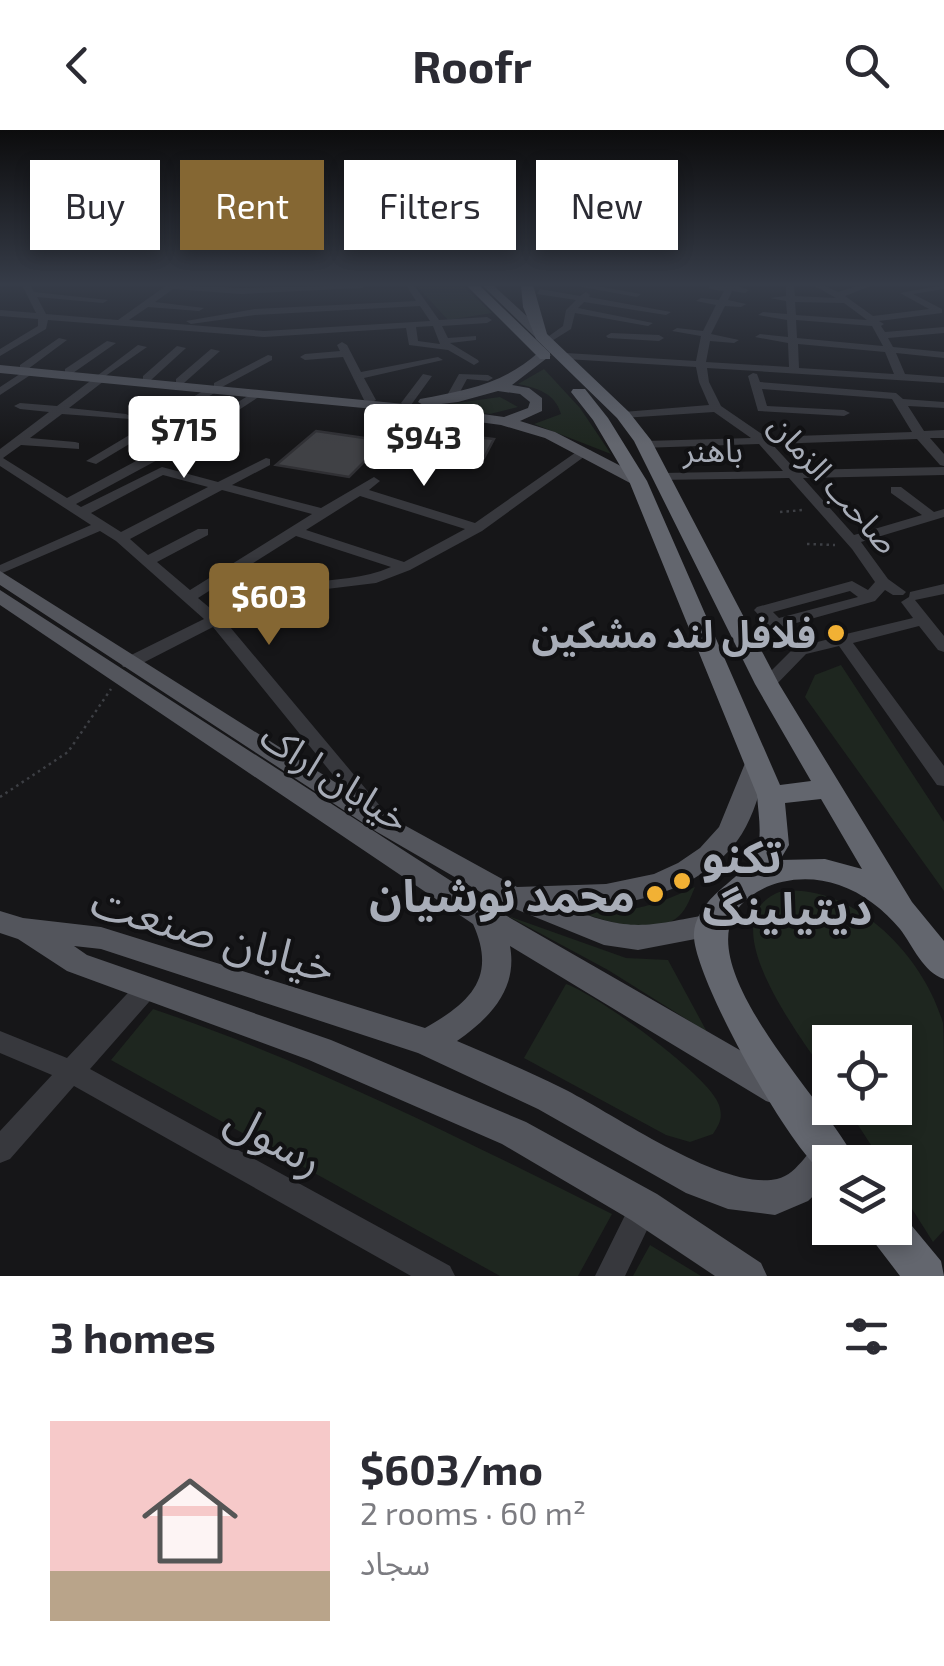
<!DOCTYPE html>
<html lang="en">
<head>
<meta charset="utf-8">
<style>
  body { margin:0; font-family:"Exo 2","Noto Sans Arabic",sans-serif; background:#f7f7f7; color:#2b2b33; height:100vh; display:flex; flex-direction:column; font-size:38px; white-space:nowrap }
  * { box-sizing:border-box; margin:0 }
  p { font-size:32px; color:#7c7c81 }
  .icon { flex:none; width:55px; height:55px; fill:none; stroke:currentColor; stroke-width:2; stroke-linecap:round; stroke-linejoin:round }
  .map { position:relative; height:1146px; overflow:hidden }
  .panel { display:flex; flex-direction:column; background:#fff; flex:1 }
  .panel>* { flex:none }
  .banner { position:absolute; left:30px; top:30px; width:885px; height:90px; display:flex; gap:20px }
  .buttons { position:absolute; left:812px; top:895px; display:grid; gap:20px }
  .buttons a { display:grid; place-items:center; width:100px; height:100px; border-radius:0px; background:#fff; box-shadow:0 5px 15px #0003; font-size:50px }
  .price { position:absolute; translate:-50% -85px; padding:0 22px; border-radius:10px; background:#fff; color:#222; font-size:32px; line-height:65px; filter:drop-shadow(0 2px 5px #0008) }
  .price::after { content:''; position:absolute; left:50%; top:60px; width:30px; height:22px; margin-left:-15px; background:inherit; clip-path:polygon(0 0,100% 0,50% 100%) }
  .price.active { background:#856733; color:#fff }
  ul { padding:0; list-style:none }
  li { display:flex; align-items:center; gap:30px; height:250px; padding:0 50px }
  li+li { border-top:2px solid #e1e1e2 }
  li span { display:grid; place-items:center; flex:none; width:280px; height:200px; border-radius:0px; color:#555 }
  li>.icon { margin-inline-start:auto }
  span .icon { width:120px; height:120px; fill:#fffc; stroke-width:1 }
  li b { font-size:42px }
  h2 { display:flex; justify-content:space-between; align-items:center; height:120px; padding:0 50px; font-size:42px }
  .pill { padding:0 35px; border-radius:0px; background:#fff; box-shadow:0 5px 15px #0003; font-size:35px; line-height:90px }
  .pill.active { background:#856733; color:#fff }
  header { display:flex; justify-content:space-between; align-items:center; height:130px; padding:0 50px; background:#fff; font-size:45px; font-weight:700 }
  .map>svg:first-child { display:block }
  .green { fill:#1e261f }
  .building { fill:#404145; stroke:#303034; stroke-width:2.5 }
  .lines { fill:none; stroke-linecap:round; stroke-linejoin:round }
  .path { stroke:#3d3f44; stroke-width:2.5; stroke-dasharray:2.5 4; stroke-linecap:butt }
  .minor { fill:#37383d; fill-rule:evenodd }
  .major { fill:#53555c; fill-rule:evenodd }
  .highway { fill:#63666e; fill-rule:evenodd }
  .poi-dot { fill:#f2b134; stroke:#111113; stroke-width:4 }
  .labels { text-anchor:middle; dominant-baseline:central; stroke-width:8; stroke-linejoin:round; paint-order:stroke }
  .far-street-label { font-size:32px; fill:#a8adb8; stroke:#111113 }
  .poi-label { font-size:38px; font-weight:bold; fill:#a8adb8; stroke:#111113; text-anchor:end }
  .street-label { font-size:38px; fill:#a8adb8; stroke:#111113 }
  .near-poi-label { font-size:45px; font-weight:bold; fill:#a8adb8; stroke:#111113; text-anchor:start }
  .near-street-label { font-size:45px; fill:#a8adb8; stroke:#111113 }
</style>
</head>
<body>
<header><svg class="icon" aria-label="back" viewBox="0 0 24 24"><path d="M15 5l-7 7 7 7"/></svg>Roofr<svg class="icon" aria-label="search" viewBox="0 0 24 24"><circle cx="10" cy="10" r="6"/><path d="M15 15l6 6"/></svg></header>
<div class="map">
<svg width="944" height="1146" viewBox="0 0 944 1146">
  <rect width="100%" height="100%" fill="#161618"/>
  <path class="green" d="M416,155H462L492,183L448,190Z
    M544,239L580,278L611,324L534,294L561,284C555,263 537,258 518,254Z
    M500,267L518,277L490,284L428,277Z
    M841,535L944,692V761L805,567L815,545Z
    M695,757C691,766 687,779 679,786C654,809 604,790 576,781C629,783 647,779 695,757Z
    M782,761C855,754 924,827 943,893C944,910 944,935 944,954C944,1003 944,1051 944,1100L933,1112L895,1052V1032H882L847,978H895V912H830V951C806,913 704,788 782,761Z
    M508,786L626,828L668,830L707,902L608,840Z
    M566,854C596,864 711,947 719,975C723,988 720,993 713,1004L690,1012L666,1005L524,928Z
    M153,879C313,933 461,1009 612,1084L578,1146H500L111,930Z
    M650,1115L701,1146H633Z"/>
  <path class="building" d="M316,301L385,311L349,347L276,335Z
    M450,304L494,309L484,328L415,320L424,307L446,310Z"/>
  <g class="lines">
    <path class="path" d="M780,382L803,380
      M807,414L835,415
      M0,667L68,622L111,559"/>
    <path class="minor" d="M22,155H30L34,162L108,170L103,173L37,167L46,184L118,190L167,155L241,158L366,155L362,158L241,164L173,159L155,172L204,178L199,181L148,177L129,190L264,201L430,191L420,176L255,185L191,194L186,191L255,179L416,171L406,155H414L439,190L487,187L492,190L487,193L442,196L448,208L476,206V210L450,213L478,230L479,232L474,235L448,220L409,215L406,198L264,207L48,190L46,199L0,226V219L38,196V189L0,186V180L36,183ZM433,196L440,214L418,211L416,197Z
      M571,155H591L641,164L637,167Z
      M709,155H735L749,160L745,163L732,161L728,170L746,174L741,177L725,176L711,204L739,210L734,213L710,211L706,232L789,237L788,213L755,207L760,204L788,207L787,190L758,185L763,182L787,184L786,171L770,168L786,166V155H794L795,166L836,168L813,155H823L838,162L861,155H873L845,166L873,186L929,179L900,163L944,155V159L913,164L942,179V183L879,191L884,194L881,196L885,202L944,197V203L888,208L893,217L944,222V228L896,223L905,244L944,247V253L707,238L709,252L721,276L766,307L912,302L892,269L762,259L767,276L844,280L850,283L844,286L758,281L748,246L753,243L757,244L760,252L896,263L903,269L944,272V278L908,276L924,301L944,300V308H930L944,324V336L940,335L917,309L772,314L796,340L944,337V345L803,348L854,405L922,385L891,363V357H901L934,382L944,379V387L861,412L888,449L906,462L903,465H893L885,460L875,471L782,497L746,518L738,513L766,493L754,480L757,477L852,451L868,460L875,452L852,419L789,348L656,350V344L661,343L783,341L759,314L641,318V312L645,311L751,308L714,282L623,288L617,285L623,282L709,275L699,252L696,237L566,229L561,226L566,223L696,231L701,206L672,201L677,198L703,201L716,175L696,171L701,168L719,170L724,161L709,159ZM795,172L844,173L867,190L796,185ZM796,190L872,196L883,216L797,208ZM798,214L885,222L894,244L799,238ZM850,461L858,467L779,488L773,482Z
      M540,159L580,166L586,162L590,165L589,167L671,182L666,185L584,172L578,178L653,193L648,196L575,183L571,199L547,214L542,211L563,196L566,180L576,170L537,164Z
      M611,203L659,205L664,208L659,211L608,208L606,206Z
      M59,208L67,210L28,239H20V235Z
      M107,211L116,213L73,243H65V239Z
      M342,212L347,215L361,242L438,227L443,230L364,248L376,270L370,273L364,270L343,227L305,230L300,227L305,224L340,221L337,215Z
      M138,215L147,217L104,247V251L69,278L126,284L132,287L130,289L62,284L30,308L75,312L79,313V319L21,315L3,328L67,368L179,308L256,261L262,264L260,266L187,314L76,374L81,377L162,337L218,352L266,328L270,329V335L232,355L321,378L374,347L380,351L369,360L475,393L582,318L592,321L482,401L410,440L376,453L302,462L257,474L225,491L386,683L389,688L386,693H372L213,497L135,537H123L121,533L123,529L204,489L116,411L100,401L0,444V435L91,395L0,336V319L49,282L20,279L14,276L20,273L57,276ZM163,345L208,357L121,402L91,383ZM222,360L312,384L190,460L157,432L208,405V399H198L148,425L130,409ZM360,366L465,399L404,432L306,400ZM296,406L391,437C364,449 335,449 306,453C274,457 244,469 216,483L198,468Z
      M177,216L186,218L151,250H143V246Z
      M211,219L220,221L184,253H176V249Z
      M268,225L272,226V230L222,257L216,258V262L96,334L86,331L208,258L214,257V253Z
      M26,240L35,242L0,265V257Z
      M423,244L432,246L411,275H403L401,273Z
      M459,244L488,245L493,248L488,251L467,249L455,271H447L445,269Z
      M944,454V464L915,470L944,506V522L938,520L919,496L853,513L944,636V656L937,655L839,516L806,524L773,558L767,559L758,554L794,518L833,508L835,505L846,504L913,488L901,472L909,467L910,462Z
      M148,847L156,850L160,857L156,864L90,939L450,1136L455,1146H411L74,956L10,1029L0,1033V1001L52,945L0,923V901L67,928L140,850Z
      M644,1063L654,1067L658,1077L625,1146H595L634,1067Z"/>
    <path class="major" d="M482,155H493L545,203V209H537Z
      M539,222L551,225L512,255L529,258L542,268V281L520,291L555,302L644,348V354H632L545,308L501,295L405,282L0,243V235L425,276L418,272L420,269C466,260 502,255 539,222ZM498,261L520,264L530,272L528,278L504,287L425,276L458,272Z
      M0,441L395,690L517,757L606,754L654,744L678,733L700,718L719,697L748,626H766L769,632C760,659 754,688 737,711C699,762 628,777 568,778C632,803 646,796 711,784L721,787L725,795L721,803L711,806L638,820L604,815L496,771L377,702L0,455Z
      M0,460L493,778L790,949L794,960L790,971L778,975L766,971L510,816C518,859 490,888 457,911C492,926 528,941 562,958C613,983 721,1061 777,1049C800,1044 808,1015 829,1007L841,1011L846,1023L842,1032H830V1050L808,1071L775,1085L728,1079L686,1063L538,979L418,923L101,819L74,816L87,825L331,910L526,992L657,1064L761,1133L767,1146H715L631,1090L502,1014L309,930L67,841L18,809L0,803V781L23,788L101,797L425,898C471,872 497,847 473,794L0,475Z"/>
    <path class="highway" d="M466,155H479L550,223V229H540Z
      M521,155H533L547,204L629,282L651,310L779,554L912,772L944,811V849C923,842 913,816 900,799C884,780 863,763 839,755C810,745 776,748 751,766C669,823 832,975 856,1032H830V1048C796,1033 690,842 694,803C699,759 754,748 759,711C761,697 758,680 757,665L629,351L593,290L571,262L573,259H585L608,288L647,351L780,655L811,651L755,554L634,311L617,288L536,209L523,177ZM821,669L862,739L825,729L780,730L789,715L785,673Z
      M895,1081L902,1084L941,1131L944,1146H900L874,1112L868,1098H895Z"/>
  </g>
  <linearGradient id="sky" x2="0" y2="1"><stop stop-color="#0c0c0d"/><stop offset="0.49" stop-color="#363c48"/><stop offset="1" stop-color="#363c48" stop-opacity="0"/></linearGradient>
  <rect width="944" height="315" fill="url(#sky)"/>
  <g class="poi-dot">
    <circle cx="836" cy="503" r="10"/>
    <circle cx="682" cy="751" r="10"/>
    <circle cx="655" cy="764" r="10"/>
  </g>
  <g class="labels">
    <g class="far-street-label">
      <text x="713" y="319">باهنر</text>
      <text transform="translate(835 353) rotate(48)">صاحب الزمان</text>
    </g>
    <g class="poi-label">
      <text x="816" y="503">فلافل لند مشکین</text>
    </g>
    <g class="street-label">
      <text transform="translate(336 646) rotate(33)">خیابان اراک</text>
    </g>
    <g class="near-poi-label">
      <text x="702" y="725">تکنو<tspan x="702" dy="52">دیتیلینگ</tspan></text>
      <text x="635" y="764" text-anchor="end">محمد نوشیان</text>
    </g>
    <g class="near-street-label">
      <text transform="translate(214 802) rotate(16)">خیابان صنعت</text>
      <text transform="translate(276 1007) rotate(29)">رسول</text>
    </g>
  </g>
</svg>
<div class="buttons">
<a><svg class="icon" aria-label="locate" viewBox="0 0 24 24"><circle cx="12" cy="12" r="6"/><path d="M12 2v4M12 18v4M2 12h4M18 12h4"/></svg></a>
<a><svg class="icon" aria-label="layers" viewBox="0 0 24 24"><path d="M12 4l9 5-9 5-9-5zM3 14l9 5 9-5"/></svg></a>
</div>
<b class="price" style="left:184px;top:351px">$715</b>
<b class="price" style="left:424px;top:359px">$943</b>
<b class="price active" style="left:269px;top:518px">$603</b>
<div class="banner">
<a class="pill">Buy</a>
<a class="pill active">Rent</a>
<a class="pill">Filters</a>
<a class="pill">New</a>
</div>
</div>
<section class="panel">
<h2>3 homes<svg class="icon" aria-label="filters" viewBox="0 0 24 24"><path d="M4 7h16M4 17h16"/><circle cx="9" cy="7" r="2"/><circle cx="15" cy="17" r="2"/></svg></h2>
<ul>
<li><span style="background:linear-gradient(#f6c9c9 75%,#b9a48a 0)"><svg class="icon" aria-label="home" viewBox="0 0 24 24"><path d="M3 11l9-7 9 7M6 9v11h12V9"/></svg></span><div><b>$603/mo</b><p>2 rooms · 60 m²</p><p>سجاد</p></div></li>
</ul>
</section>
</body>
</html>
